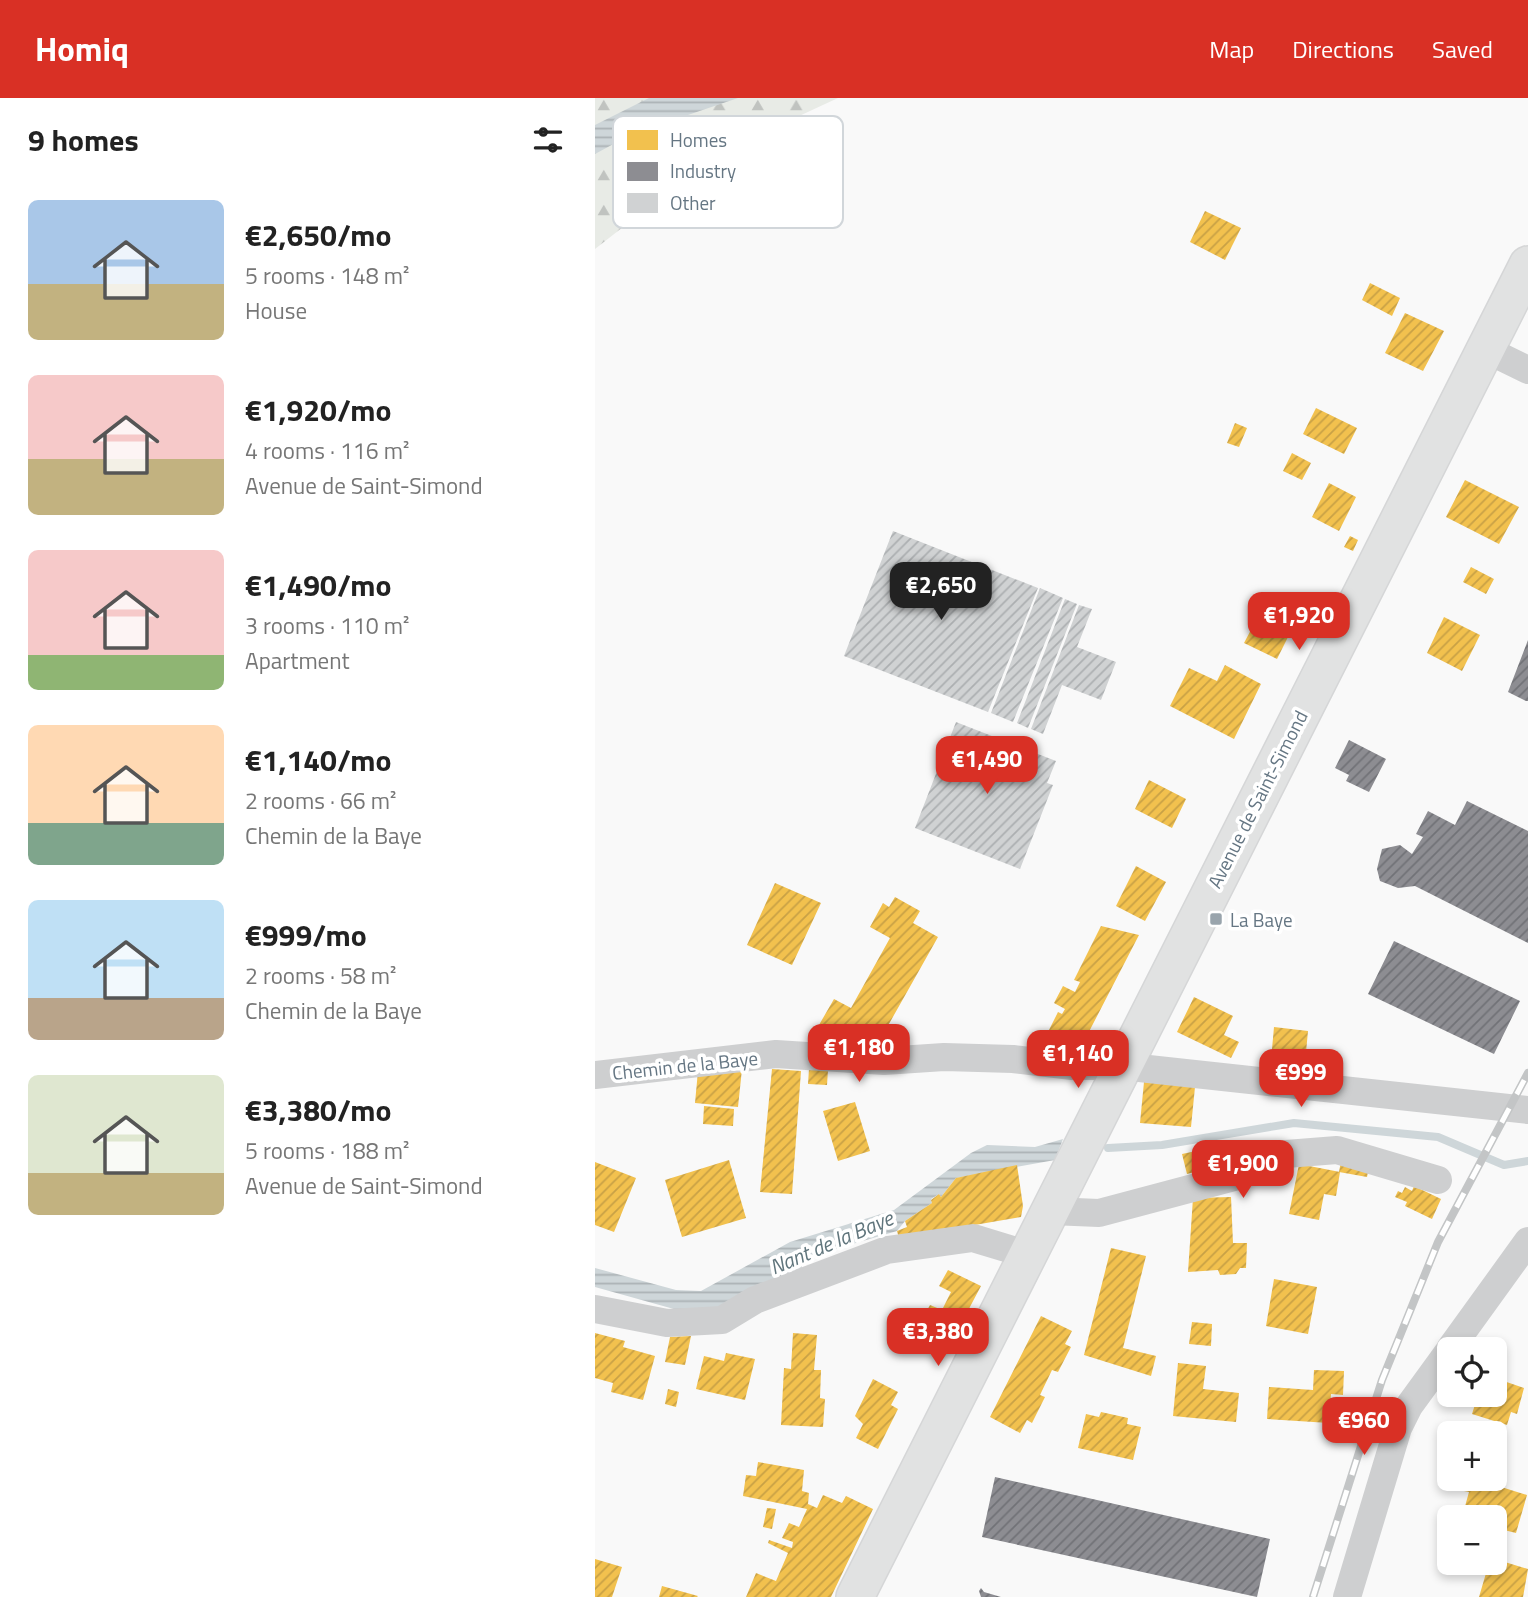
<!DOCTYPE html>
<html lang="en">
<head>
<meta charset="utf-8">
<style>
  body { margin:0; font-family:"Titillium Web",sans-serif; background:#f6f6f6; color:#222; height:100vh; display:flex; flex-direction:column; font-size:26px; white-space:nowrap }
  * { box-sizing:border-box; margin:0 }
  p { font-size:23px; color:#767676 }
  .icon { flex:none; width:38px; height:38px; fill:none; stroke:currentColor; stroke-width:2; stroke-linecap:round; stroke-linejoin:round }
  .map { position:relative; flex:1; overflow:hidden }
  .side { display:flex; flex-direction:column; background:#fff; width:595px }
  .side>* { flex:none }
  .fabs { position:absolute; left:842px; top:1239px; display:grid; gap:14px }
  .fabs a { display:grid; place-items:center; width:70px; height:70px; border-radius:10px; background:#fff; box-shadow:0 4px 10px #0003; font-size:35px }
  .price { position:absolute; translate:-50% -60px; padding:0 16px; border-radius:14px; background:#d93025; color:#fff; font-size:23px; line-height:46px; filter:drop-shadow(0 2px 4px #0008) }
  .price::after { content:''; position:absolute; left:50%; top:42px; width:21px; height:16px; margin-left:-10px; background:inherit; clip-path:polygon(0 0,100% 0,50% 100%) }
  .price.active { background:#222; color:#fff }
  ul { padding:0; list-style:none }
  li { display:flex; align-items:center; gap:21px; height:175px; padding:0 28px }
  li span { display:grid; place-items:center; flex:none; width:196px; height:140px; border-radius:10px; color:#555 }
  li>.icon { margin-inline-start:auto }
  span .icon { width:84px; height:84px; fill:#fffc; stroke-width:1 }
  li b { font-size:30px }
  h2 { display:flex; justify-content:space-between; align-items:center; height:84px; padding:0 28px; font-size:30px }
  header { display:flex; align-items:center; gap:42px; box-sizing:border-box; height:98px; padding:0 35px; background:#d93025; color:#fff }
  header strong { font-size:33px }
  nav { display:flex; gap:38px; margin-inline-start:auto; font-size:24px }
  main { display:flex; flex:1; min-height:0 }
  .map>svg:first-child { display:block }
  .forest { fill:url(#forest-firs) }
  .water { fill:url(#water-rules) }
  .homes { fill:url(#homes-hatch) }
  .industry { fill:url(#industry-hatch) }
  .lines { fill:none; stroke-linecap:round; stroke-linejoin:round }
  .stream { stroke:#ced6d9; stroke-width:8 }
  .building { fill:url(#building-hatch) }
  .major-casing { stroke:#d5d6d7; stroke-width:40 }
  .minor { stroke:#cecfd0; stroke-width:28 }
  .major { stroke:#e1e2e2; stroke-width:37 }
  .rail-casing { stroke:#c3c5c6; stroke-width:8 }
  .rail { stroke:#fff; stroke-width:5; stroke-dasharray:16; stroke-linecap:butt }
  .poi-dot { fill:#99a4ac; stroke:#fff; stroke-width:2.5 }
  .labels { text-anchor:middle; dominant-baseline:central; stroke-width:7; stroke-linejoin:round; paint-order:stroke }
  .street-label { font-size:19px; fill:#657683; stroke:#fff }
  .poi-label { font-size:19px; fill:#657683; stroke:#fff; text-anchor:start }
  .water-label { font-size:21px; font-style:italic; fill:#60757c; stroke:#fff }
  .key { fill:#fff; stroke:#d1d6da; stroke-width:2 }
  .key-label { font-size:19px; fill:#657683 }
</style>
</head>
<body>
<header>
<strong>Homiq</strong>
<nav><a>Map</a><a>Directions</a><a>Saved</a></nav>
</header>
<main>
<section class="side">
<h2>9 homes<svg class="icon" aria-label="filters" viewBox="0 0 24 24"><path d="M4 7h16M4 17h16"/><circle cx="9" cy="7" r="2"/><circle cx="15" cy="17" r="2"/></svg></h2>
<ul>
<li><span style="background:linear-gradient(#a9c7e8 60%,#c2b280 0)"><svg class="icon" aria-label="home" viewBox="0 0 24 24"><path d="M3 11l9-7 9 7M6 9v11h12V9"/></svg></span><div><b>€2,650/mo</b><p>5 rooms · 148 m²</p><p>House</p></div></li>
<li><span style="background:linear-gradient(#f6c9c9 60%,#c2b280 0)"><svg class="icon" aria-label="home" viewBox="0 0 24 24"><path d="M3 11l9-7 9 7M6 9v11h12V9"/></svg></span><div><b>€1,920/mo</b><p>4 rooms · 116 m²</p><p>Avenue de Saint-Simond</p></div></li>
<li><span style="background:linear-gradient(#f6c9c9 75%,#8fb573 0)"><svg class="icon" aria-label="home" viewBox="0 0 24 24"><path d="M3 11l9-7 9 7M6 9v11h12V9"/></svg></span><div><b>€1,490/mo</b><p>3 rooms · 110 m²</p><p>Apartment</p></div></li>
<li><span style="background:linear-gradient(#ffd9b3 70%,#7fa58c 0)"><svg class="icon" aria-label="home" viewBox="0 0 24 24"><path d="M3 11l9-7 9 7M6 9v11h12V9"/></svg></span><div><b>€1,140/mo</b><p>2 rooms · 66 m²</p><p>Chemin de la Baye</p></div></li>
<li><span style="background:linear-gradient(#bfe0f5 70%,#b9a48a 0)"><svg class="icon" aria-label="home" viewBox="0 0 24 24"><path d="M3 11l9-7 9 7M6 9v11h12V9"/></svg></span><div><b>€999/mo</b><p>2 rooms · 58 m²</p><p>Chemin de la Baye</p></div></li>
<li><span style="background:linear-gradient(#dfe7d0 70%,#c2b280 0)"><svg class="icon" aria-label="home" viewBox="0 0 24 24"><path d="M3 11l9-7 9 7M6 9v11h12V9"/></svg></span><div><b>€3,380/mo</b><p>5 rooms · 188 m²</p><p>Avenue de Saint-Simond</p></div></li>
</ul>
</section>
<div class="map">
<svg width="933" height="1499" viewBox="0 0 933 1499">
  <defs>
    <pattern id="forest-firs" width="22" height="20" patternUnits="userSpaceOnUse" patternTransform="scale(1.75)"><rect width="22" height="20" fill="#e8ebe6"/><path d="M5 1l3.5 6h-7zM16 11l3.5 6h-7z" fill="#c0c3c0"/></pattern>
    <pattern id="water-rules" width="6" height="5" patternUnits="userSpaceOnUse" patternTransform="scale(1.75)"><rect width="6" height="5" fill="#ced6d9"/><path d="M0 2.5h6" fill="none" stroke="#abb2b5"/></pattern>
    <pattern id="homes-hatch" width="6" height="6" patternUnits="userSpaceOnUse" patternTransform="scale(1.75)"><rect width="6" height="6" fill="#f2c14e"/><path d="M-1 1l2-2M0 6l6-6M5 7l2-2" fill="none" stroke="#c8a146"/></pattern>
    <pattern id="industry-hatch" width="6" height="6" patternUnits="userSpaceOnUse" patternTransform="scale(1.75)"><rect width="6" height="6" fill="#8d8d92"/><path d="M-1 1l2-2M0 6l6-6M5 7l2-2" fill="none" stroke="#717277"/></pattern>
    <pattern id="building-hatch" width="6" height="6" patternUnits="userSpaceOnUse" patternTransform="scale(1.75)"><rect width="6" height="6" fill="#d0d2d3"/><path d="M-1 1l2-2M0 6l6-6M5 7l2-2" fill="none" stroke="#acafb1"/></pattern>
  </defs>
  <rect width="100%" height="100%" fill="#f9f9f9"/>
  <path class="forest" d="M0,0H243L120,57L0,151Z"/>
  <path class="water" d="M54,0H143L37,36L0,56V27Z
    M468,1041L460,1062L361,1080L346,1099L344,1096L336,1101L337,1105L310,1123L302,1133L206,1161L207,1173L118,1212L86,1213L0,1189V1170L81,1192L106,1193L195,1144L299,1112L376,1055L392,1047L440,1049Z"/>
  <path class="homes" d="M610,113L646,130L630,162L595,144Z
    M775,185L805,200L797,218L767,202Z
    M810,215L849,233L828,273L790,255Z
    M721,310L762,330L749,356L708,336Z
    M640,325L652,330L644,349L632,345Z
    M697,355L716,365L707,382L688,373Z
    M870,382L924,409L904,446L851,419Z
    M734,385L761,399L744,433L717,419Z
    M755,438L763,442L758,453L749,449Z
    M876,469L899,481L891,496L868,484Z
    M667,511L699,527L682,561L649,545Z
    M849,519L885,537L867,573L832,555Z
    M630,567L666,586L639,641L575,608L594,570L622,583Z
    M554,682L591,701L577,730L540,711Z
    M541,768L571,784L550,823L521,808Z
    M180,785L226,805L197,867L152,847Z
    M300,799L325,813L318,825L343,839L277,956L224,927L239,901L256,910L295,840L275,829L288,805L294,809Z
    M506,828L544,837L484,953L452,936L463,914L467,916L470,911L459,905L468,888L480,894L485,884L479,882Z
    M599,899L638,918L629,937L644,944L636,960L582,934Z
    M679,929L713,933L710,965L676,962Z
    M147,971L143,1009L100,1005L103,973Z
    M177,971L206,973L197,1096L165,1094Z
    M214,971L233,972L232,987L213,986Z
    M549,984L600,989L596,1029L545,1025Z
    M260,1004L275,1053L243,1063L228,1013Z
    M109,1008L139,1011L138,1028L108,1026Z
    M620,1049L624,1068L592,1076L587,1056Z
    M134,1062L151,1120L87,1139L70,1082Z
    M746,1063L774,1069L772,1079L744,1074Z
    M0,1064L41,1080L19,1134L0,1127Z
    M704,1066L745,1074L741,1098L729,1096L724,1122L694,1116Z
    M422,1067L428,1108L426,1119L304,1140L302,1133L312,1129L310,1123L337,1105L336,1102L344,1096L346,1099L361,1080Z
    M819,1088L846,1101L837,1121L810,1108L812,1104L800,1099L803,1093L807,1095L810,1089L817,1093Z
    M636,1099L638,1145H652L651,1170H645L641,1176L625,1177L623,1172L593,1174L598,1100Z
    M516,1150L551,1158L528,1250L561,1258L556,1278L489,1257Z
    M353,1172L386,1188L350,1256L317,1240L335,1207L347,1212L356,1194L344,1188Z
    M679,1181L722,1189L713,1236L671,1228Z
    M446,1218L477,1233L470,1246L476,1249L463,1274L457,1272L445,1297L450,1299L437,1325L432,1322L425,1335L395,1319Z
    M597,1224L617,1226L616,1248L594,1246Z
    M0,1235L30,1243L28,1249L60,1258L48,1302L16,1294L18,1285L0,1280Z
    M198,1235L222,1237L219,1272H226L225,1300L230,1301L228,1329L186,1327L189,1270L196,1271Z
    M96,1238L90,1267L70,1264L75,1239Z
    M891,1240L904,1244L900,1256V1251H884Z
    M131,1255L160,1261L150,1302L101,1291L109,1258L129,1263Z
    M583,1265L611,1268L608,1291L644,1295L641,1324L578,1318Z
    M719,1272L749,1273L748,1297L736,1296L734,1325L672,1321L674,1289L718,1292Z
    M900,1280L929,1290L922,1316L916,1314L912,1327L877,1316L883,1297H900Z
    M278,1281L303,1294L296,1307L303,1311L283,1351L261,1340L268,1326L260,1318Z
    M73,1291L84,1294L81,1309L70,1306Z
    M506,1314L533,1320L532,1326L546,1329L538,1362L483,1350L491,1316L504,1319Z
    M163,1364L209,1372L207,1393L214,1395L213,1406L222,1410L228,1397L247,1405L251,1398L278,1411L236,1499H151L161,1475L181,1483L193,1455L173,1445L174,1442L197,1450L198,1444L187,1440L194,1425L204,1429L212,1411L148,1398L151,1377L161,1378Z
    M872,1381H901L905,1382L903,1388L932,1397L921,1435L905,1431L908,1423L869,1412L874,1394L869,1393Z
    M172,1410L181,1411L177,1431L168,1429Z
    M0,1461L27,1469L17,1499H0Z
    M900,1461L933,1471L928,1499H884L894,1465H900Z
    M67,1488L103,1498L102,1499H64Z"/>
  <path class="industry" d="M933,542V603H931L913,594Z
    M754,642L791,661L774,694L751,683L754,677L740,670Z
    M872,703L933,733V845L820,788L803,790L785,783L782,771L787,751L805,747L817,756L828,739L821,736L833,713L860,727Z
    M799,843L925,903L899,956L773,896Z
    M400,1379L675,1441L662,1499L387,1439Z
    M386,1490L389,1494L406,1499H386L384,1493Z"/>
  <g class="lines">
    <path class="stream" d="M513,1050L567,1047L699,1025L843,1039L909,1067L933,1063"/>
  </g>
  <path class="building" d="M298,433L443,490L393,614L249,558Z
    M445,490L468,500L418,624L396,615Z
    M470,501L482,506L433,630L422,625Z
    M484,507L497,511L482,549L521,564L506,602L467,587L448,636L436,631Z
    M361,624L461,663L452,685L458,687L425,771L320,730Z"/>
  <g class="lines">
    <defs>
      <path id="major" d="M260,1499L933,167"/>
    </defs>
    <use href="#major" class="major-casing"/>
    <path class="minor" d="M890,251L933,272
      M0,977L181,956L289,963L349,959L418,961L477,968H526L933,1012
      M456,1113L504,1115L643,1078L691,1056L742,1052L843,1082
      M0,1211L72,1225L127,1222L160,1202L292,1152L378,1140L434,1157
      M855,1251L933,1143
      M752,1499L803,1330L814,1308L854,1253"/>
    <use href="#major" class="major"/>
    <defs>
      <path id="rail" d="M718,1499L787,1282L843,1144L933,975"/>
    </defs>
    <use href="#rail" class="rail-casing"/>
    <use href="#rail" class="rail"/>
  </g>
  <rect class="poi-dot" x="614" y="814" width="14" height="14" rx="3.5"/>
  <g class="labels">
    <g class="street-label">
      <text transform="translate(662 701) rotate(-63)">Avenue de Saint-Simond</text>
      <text transform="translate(90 967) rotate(-6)">Chemin de la Baye</text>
    </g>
    <g class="poi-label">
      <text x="635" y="821">La Baye</text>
    </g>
    <g class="water-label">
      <text transform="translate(236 1144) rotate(-23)">Nant de la Baye</text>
    </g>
  </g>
  <rect x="18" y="18" width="230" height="112" rx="10" class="key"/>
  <rect x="32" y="32" width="31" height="20" fill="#f2c14e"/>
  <rect x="32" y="64" width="31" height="19" fill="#8d8d92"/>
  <rect x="32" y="95" width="31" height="20" fill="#d0d2d3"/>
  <g class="key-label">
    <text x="75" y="49">Homes</text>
    <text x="75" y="80">Industry</text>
    <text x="75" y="112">Other</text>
  </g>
</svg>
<div class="fabs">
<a><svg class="icon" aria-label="locate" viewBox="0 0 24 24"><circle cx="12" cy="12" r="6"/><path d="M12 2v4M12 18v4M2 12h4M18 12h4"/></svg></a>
<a>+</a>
<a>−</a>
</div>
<b class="price active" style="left:346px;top:524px">€2,650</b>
<b class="price" style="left:704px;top:554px">€1,920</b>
<b class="price" style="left:392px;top:698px">€1,490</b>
<b class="price" style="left:264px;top:986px">€1,180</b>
<b class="price" style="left:483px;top:992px">€1,140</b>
<b class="price" style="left:706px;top:1011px">€999</b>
<b class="price" style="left:648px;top:1102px">€1,900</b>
<b class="price" style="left:343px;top:1270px">€3,380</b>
<b class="price" style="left:769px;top:1359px">€960</b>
</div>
</main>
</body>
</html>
